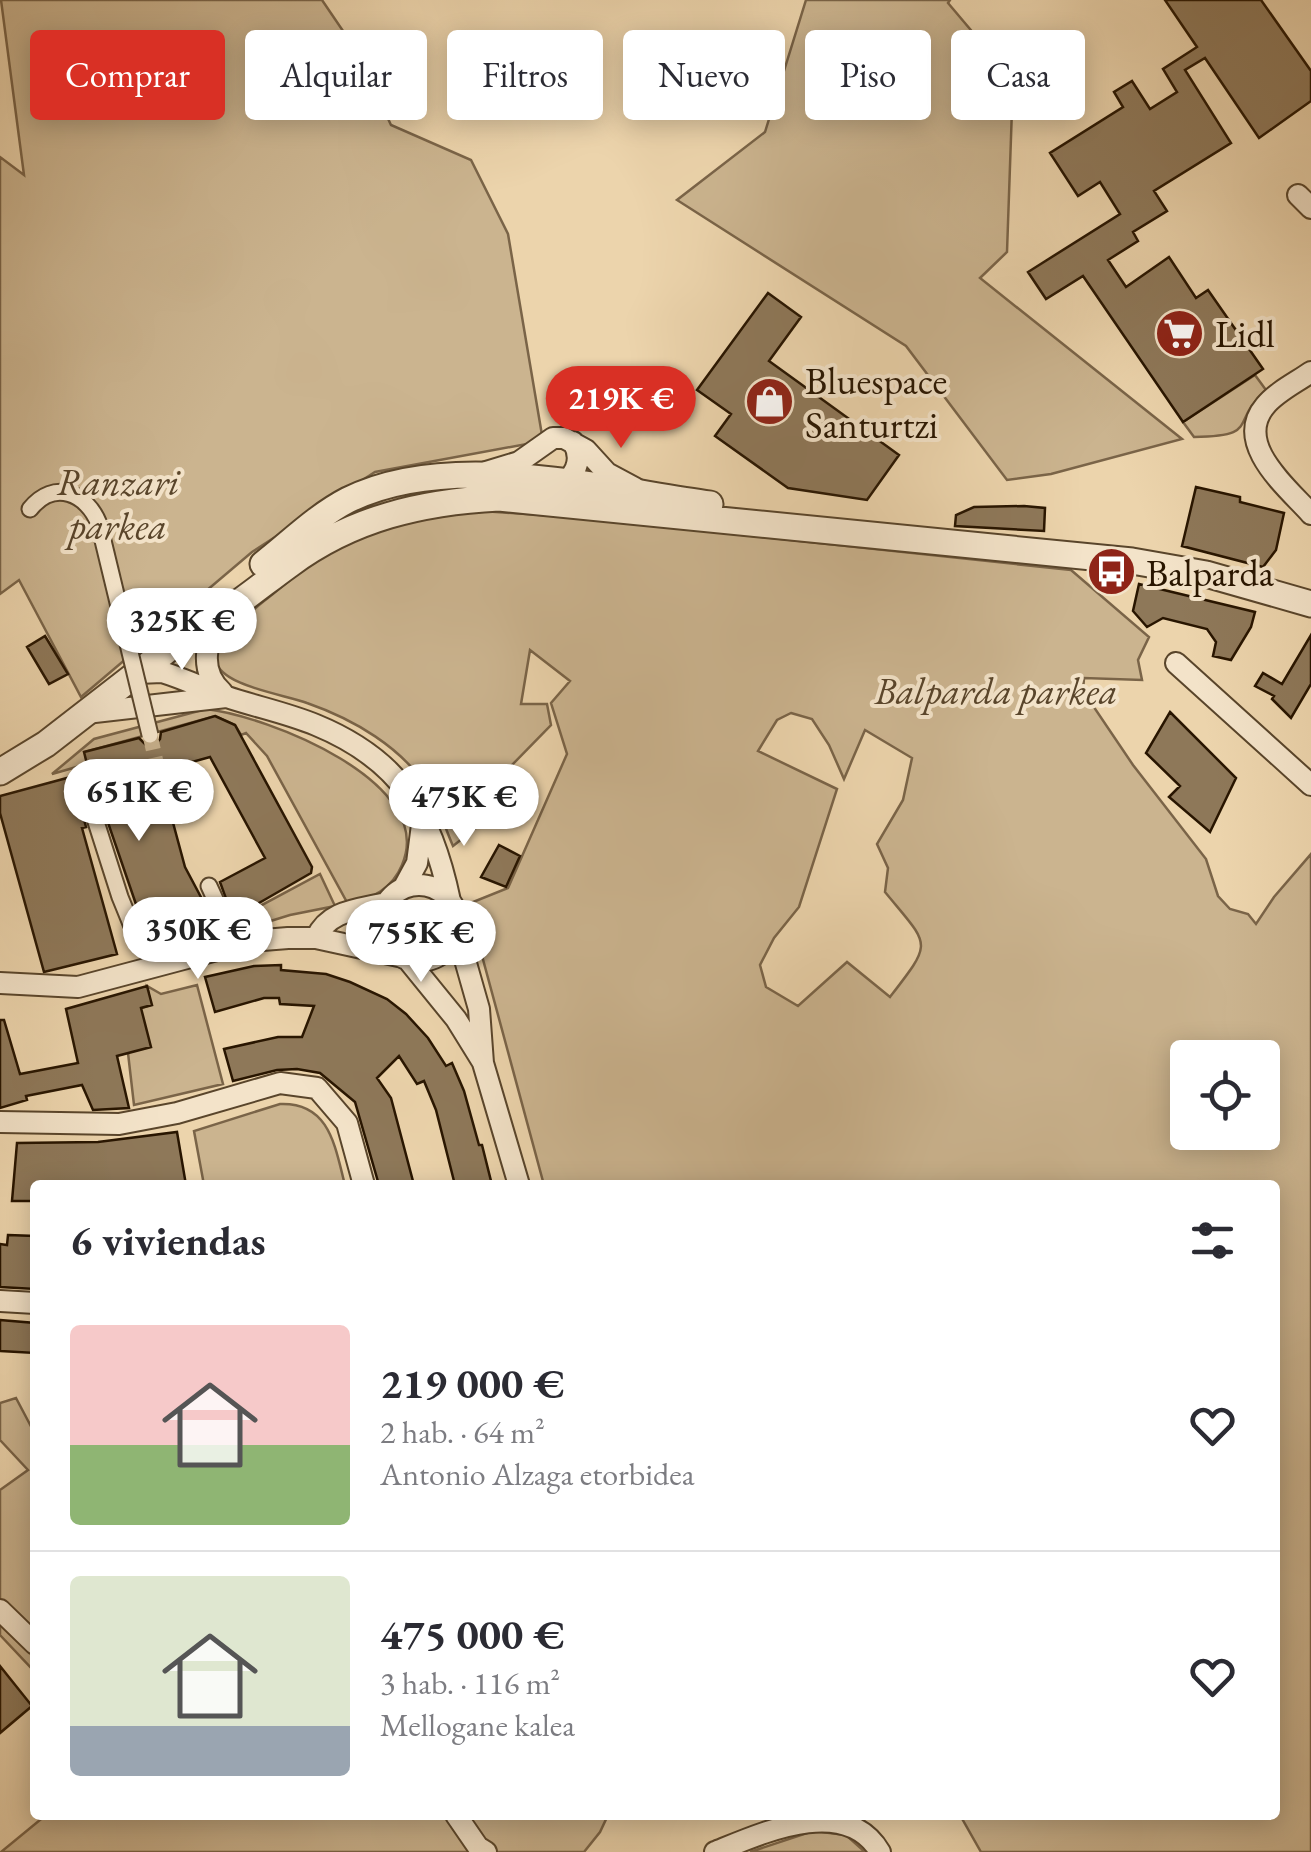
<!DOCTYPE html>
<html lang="es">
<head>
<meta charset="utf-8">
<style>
  body { margin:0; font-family:"EB Garamond",serif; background:#f2f2f3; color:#2b2b33; height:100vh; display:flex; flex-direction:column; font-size:38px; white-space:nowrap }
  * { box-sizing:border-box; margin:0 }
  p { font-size:32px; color:#7c7c81 }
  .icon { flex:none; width:55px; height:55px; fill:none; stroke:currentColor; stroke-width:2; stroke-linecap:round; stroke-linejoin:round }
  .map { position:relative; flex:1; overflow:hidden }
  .drawer { position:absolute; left:30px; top:1180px; width:1250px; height:640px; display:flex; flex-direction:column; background:#fff; border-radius:10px; box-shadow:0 5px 25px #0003 }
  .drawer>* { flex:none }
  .banner { position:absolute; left:30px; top:30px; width:1252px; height:90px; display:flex; gap:20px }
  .buttons { position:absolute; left:1170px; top:1040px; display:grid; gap:20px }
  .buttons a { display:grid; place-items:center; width:110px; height:110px; border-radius:10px; background:#fff; box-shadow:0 5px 25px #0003; font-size:50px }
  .price { position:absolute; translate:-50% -85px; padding:0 22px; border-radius:35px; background:#fff; color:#222; font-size:32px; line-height:65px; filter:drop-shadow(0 2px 5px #0008) }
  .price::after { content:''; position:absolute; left:50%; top:60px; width:30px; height:22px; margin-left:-15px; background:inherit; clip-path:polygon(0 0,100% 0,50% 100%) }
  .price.current { background:#d93025; color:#fff }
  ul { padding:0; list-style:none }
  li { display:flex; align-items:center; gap:30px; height:250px; padding:0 40px }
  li+li { border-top:2px solid #e1e1e2 }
  li span { display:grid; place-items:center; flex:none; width:280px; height:200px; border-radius:10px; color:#555 }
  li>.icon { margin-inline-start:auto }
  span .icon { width:120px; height:120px; fill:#fffc; stroke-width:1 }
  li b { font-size:42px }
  h2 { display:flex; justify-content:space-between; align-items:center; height:120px; padding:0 40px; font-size:42px }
  .tag { padding:0 35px; border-radius:10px; background:#fff; box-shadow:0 5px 25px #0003; font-size:35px; line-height:90px }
  .tag.current { background:#d93025; color:#fff }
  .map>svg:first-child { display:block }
  .green { fill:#cbb48f; stroke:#7a6448; stroke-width:2.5; fill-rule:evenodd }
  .building { fill:#8e7859; stroke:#281500; stroke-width:2.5 }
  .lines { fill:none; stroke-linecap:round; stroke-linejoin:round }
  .pedestrian-tunnel { stroke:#c5ae8a; stroke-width:15; stroke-dasharray:15 8; stroke-linecap:butt }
  .pedestrian-casing { stroke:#59452b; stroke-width:19 }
  .minor-casing { stroke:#59452b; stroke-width:24 }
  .tertiary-casing { stroke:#59452b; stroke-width:29 }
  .pedestrian { stroke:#f3e3c9; stroke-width:15 }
  .minor { stroke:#f3e3c9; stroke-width:20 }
  .tertiary { stroke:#f3e3c9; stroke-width:25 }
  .pedestrian-bridge-casing { stroke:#59452b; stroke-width:19; stroke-linecap:butt }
  .pedestrian-bridge { stroke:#f3e3c9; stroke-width:15 }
  .labels { text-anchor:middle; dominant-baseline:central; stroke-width:8; stroke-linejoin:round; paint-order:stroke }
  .poi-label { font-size:38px; fill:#281500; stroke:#f3e3c9; text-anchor:start }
  .park-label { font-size:38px; font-style:italic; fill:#59452b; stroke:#f3e3c9 }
</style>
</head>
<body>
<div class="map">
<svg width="1311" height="1852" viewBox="0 0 1311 1852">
  <rect width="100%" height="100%" fill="#ecd4ac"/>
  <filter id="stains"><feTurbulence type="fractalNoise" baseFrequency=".002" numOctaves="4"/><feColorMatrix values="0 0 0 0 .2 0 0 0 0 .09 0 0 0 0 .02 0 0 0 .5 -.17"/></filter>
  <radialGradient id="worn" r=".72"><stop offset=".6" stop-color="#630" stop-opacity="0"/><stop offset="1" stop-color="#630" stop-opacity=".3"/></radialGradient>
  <path class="green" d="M1,0H322L356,50L391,125L471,160L508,234L543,441L375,472L252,552L81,697L19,580L0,594V157L24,175Z
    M806,0H950L948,3L1013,80L1007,252L980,278L1182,439L1051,474L1007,480L906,346L677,200L765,132Z
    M1255,375L1266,390C1229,423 1261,436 1194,437L1183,422Z
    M482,511L584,518L1071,570L1149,637L1138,660L1142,680L1084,678L1083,691L1133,765L1206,859L1218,896L1230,909L1248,914L1256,924L1274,897L1311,854V1852H981L960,1815H1275V1185H544L468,904L508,888L567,754L551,703L570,681L530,650L521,704H547L551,725L511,766L503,801L492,815L453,846C445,828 439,807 429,790C402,747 353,719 307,703C283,694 219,686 215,659C212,639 260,605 274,593C313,560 357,532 407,519C430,512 458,513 482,511ZM791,713L812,719L829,745L844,779L865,730L912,758L903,800L877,844L888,868L885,892C930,947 934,940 890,997L847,962L798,1006L766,987L760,965L774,938L799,907L837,789L758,751L777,720ZM1188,1058H1262V1132H1188Z
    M206,709C267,716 438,782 402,865C392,889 372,899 348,904L267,756L246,733L241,735L235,725L215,716L85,752L87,764L52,774L94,739Z
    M320,874L335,906L290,915L238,931L232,921Z
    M197,985L223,1084L134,1105L128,1053L141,1008L151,1005L147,986L161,994Z
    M280,1104C330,1102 335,1147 345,1185H204L194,1131Z
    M16,1398L35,1434V1672L0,1635V1490L28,1470L0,1440V1403Z
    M46,1815H608L600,1832L584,1852H1Z
    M813,1831L846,1835L865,1852H750Z"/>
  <path class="building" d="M1165,0H1261L1311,71V101L1259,138L1205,58L1185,70L1231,143L1154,191L1167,211L1133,232L1138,241L1108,260L1126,287L1169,257L1196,298L1208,290L1263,369L1183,422L1083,276L1046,299L1028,272L1120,214L1100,182L1078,196L1050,153L1123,107L1114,92L1132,81L1150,109L1177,92L1163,69L1197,47Z
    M768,293L801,317L769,361L899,455L867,500L788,488L715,436L731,414L697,390Z
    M1196,487L1240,497V502L1284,513L1276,550L1263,567L1182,546Z
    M1024,506L1045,508L1044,531L955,526L956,515L974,507Z
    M1139,584L1255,612L1251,627L1231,660L1213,656L1216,642L1207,629L1163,618L1147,627L1133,611Z
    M1311,635V684L1291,718L1272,699L1274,696L1255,686L1263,673L1282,684Z
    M45,636L68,674L49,684L27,647Z
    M1170,712L1236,778L1210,832L1169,797L1180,786L1146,753Z
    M215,716L235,725L312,867L311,873L233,918L220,882L265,858L210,757L156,772L167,820L172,819L185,867L211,916L208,925L151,948L104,811L130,803L133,790L121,783L87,792L79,801L86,827L82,828L117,954L44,972L0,813V796L89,772L84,752L139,738L146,745L154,746L160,739L161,732Z
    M499,845L520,856L506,887L481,877Z
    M281,965V970L326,974L350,982L387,999L406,1014L428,1038L446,1066L452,1063L464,1091L479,1145H482L492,1185H455L436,1110L424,1081L417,1084L399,1056L377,1078L391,1098L414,1185H379L355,1102L320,1073L297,1069L277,1070L233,1081L224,1049L278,1037H302L314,1006L280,1004L279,998H264L215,1012L205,977L254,966Z
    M147,986L152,1005L141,1008L151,1047L117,1056L129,1108L93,1110L82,1085L26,1096L27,1100L0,1108V1020H4L20,1074L78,1063L66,1009Z
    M177,1132L186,1185H35V1201H12L17,1143L98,1142Z
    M8,1235L35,1236V1289L0,1287V1244L7,1245Z
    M0,1320L35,1323V1353L0,1351Z
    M0,1666L32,1706L0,1733Z"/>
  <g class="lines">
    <path class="pedestrian-tunnel" d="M150,735L158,771"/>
    <defs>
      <path id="pedestrian" d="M30,509C54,479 87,493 99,524
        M123,794L90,803L120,897L140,946
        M209,886L220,910"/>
      <path id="minor" d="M1298,195L1311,208
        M1311,372C1297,382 1276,392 1265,406C1233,444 1288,488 1311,514
        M486,472L519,462L553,438H564L586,450L607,473L635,488
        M557,491C573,477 585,462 573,442
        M215,619C207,646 199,671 222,692
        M1176,663L1311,785
        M138,673L162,672C185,679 205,689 227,697C257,707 287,713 316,725C401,760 432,814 450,901
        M86,713L226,697
        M381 923a38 38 0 1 1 76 0a38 38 0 1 1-76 0Z
        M404,887L417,863L423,817
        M456,928L479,1009L483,1063L519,1185
        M316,938C329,910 357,910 386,903
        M408,960L456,1019L482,1061
        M0,983L78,987L251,941L288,938H316L403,957
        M0,1122L119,1124L177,1113L280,1083L317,1088L347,1123L364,1185
        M0,1301L35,1303
        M0,1610L35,1644
        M456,1815L478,1847L486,1852
        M715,1852C762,1833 846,1794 880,1852"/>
      <path id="tertiary" d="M263,564C290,543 317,516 348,500C450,449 601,489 710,504
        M193,630C229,613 257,588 289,565C352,518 422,502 499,498L1132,561L1206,574L1311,604
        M0,772L46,744L193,630L203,617"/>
    </defs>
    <use href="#pedestrian" class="pedestrian-casing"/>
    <use href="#minor" class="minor-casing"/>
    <use href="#tertiary" class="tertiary-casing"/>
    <use href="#pedestrian" class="pedestrian"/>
    <use href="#minor" class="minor"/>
    <use href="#tertiary" class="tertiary"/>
    <defs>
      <path id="pedestrian-bridge" d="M99,524L150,735"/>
    </defs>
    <use href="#pedestrian-bridge" class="pedestrian-bridge-casing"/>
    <use href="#pedestrian-bridge" class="pedestrian-bridge"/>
  </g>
  <defs>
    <symbol id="supermarket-disc" viewBox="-11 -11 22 22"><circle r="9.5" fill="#8f2418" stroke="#f3e3c9"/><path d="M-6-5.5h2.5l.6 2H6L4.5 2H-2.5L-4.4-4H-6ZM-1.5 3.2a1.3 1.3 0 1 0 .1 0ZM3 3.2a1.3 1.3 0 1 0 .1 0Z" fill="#fff"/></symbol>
    <symbol id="shop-disc" viewBox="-11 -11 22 22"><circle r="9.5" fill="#8f2418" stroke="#f3e3c9"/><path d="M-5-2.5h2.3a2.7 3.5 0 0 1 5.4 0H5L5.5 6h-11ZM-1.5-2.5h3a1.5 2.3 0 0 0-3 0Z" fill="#fff"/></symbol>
    <symbol id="bus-disc" viewBox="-11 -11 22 22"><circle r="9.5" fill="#8f2418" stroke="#f3e3c9"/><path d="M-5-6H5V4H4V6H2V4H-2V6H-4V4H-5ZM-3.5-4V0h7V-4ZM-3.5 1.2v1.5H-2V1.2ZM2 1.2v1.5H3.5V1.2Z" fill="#fff"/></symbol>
  </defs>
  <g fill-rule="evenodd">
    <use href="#supermarket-disc" x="1152" y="306" width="55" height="55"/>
    <use href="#shop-disc" x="742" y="374" width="55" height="55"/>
    <use href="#bus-disc" x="1084" y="544" width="55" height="55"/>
  </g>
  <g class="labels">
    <g class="poi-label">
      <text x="1215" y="333">Lidl</text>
      <text x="805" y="380">Bluespace<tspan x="805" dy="44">Santurtzi</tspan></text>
      <text x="1146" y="572">Balparda</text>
    </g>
    <g class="park-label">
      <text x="118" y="481">Ranzari<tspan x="118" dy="44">parkea</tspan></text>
      <text x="996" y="690">Balparda parkea</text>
    </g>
  </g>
  <rect width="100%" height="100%" filter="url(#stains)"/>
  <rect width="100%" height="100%" fill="url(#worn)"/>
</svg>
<div class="buttons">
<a><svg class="icon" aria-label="locate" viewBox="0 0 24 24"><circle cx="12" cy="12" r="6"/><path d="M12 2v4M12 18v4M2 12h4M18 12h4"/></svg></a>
</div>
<b class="price current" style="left:621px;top:451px">219K €</b>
<b class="price" style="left:182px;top:673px">325K €</b>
<b class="price" style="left:139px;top:844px">651K €</b>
<b class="price" style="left:464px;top:849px">475K €</b>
<b class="price" style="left:198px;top:982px">350K €</b>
<b class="price" style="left:421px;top:985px">755K €</b>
<div class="banner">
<a class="tag current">Comprar</a>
<a class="tag">Alquilar</a>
<a class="tag">Filtros</a>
<a class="tag">Nuevo</a>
<a class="tag">Piso</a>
<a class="tag">Casa</a>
</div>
<section class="drawer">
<h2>6 viviendas<svg class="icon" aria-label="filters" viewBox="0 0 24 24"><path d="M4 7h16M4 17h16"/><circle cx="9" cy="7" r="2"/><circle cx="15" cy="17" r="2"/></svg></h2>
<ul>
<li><span style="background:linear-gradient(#f6c9c9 60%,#8fb573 0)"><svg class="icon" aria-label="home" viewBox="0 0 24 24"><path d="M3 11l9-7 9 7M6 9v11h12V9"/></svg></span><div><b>219 000 €</b><p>2 hab. · 64 m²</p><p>Antonio Alzaga etorbidea</p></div><svg class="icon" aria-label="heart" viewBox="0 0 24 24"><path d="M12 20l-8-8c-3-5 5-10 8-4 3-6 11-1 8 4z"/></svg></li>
<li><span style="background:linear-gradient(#dfe7d0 75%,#9aa5b1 0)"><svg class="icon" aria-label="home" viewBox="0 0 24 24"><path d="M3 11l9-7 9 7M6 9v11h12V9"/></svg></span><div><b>475 000 €</b><p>3 hab. · 116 m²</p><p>Mellogane kalea</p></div><svg class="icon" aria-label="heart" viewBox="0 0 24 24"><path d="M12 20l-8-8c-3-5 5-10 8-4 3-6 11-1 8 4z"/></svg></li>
</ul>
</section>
</div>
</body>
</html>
